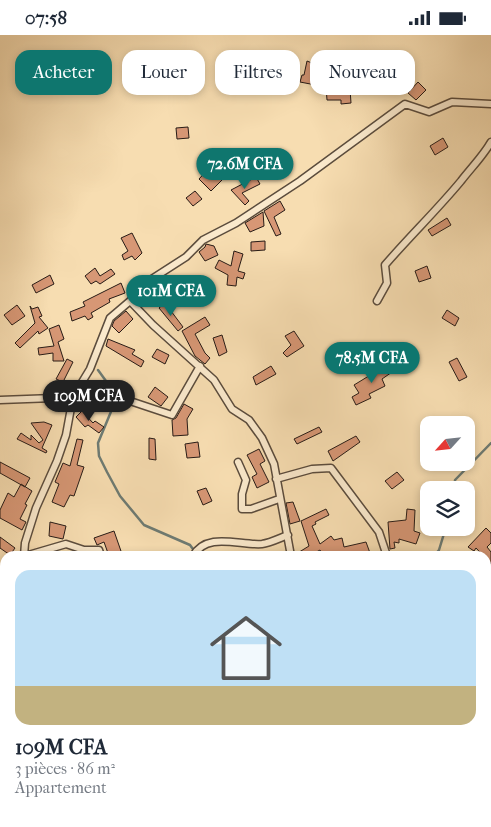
<!DOCTYPE html>
<html lang="fr">
<head>
<meta charset="utf-8">
<style>
  body { margin:0; font-family:"IM FELL French Canon",serif; background:#f2f2f3; color:#1f2937; height:100vh; display:flex; flex-direction:column; font-size:19px; white-space:nowrap }
  * { box-sizing:border-box; margin:0 }
  p { font-size:16px; color:#747a83 }
  .icon { flex:none; width:28px; height:28px; fill:none; stroke:currentColor; stroke-width:2; stroke-linecap:round; stroke-linejoin:round }
  .map { position:relative; flex:1; overflow:hidden }
  .panel { position:absolute; left:0px; top:516px; width:491px; height:276px; display:flex; flex-direction:column; background:#fff; border-radius:15px 15px 0 0; box-shadow:0 2px 8px #0003 }
  .panel>* { flex:none }
  .guide { position:absolute; left:15px; top:15px; width:461px; height:45px; display:flex; gap:10px }
  .needle { width:32px; rotate:243deg }
  .controls { position:absolute; left:420px; top:381px; display:grid; gap:10px }
  .controls a { display:grid; place-items:center; width:55px; height:55px; border-radius:10px; background:#fff; box-shadow:0 2px 8px #0003; font-size:25px }
  .price { position:absolute; translate:-50% -42px; padding:0 11px; border-radius:18px; background:#0f766e; color:#fff; font-size:16px; line-height:32px; filter:drop-shadow(0 1px 2px #0008) }
  .price::after { content:''; position:absolute; left:50%; top:30px; width:15px; height:11px; margin-left:-8px; background:inherit; clip-path:polygon(0 0,100% 0,50% 100%) }
  .price.on { background:#222; color:#fff }
  ul { padding:0; list-style:none }
  li { display:grid; align-content:center; gap:10px; height:265px; padding:0 15px }
  li+li { border-top:1px solid #e0e1e3 }
  li span { display:grid; place-items:center; height:155px; border-radius:15px; color:#555 }
  li>.icon { margin-inline-start:auto }
  span .icon { width:90px; height:90px; fill:#fffc; stroke-width:1 }
  li b { font-size:21px }
  .chip { padding:0 18px; border-radius:15px; background:#fff; box-shadow:0 2px 8px #0003; font-size:18px; line-height:45px }
  .chip.on { background:#0f766e; color:#fff }
  .status { display:flex; justify-content:space-between; align-items:center; height:35px; padding:0 25px; background:#fff; direction:ltr }
  .status svg { height:14px; fill:currentColor }
  .map>svg:first-child { display:block }
  .lines { fill:none; stroke-linecap:round; stroke-linejoin:round }
  .stream { stroke:#6e7b73; stroke-width:2.5 }
  .building { fill:#d79775; stroke:#271b16 }
  .street-casing { stroke:#5b4c3d; stroke-width:9 }
  .street { stroke:#fae9cc; stroke-width:6 }
</style>
</head>
<body>
<div class="status"><b>07:58</b><svg viewBox="0 0 49 12"><path d="M0 12V9h3v3zM5 12V6h3v6zM10 12V3h3v9zM15 12V0h3v12zM26 1h20v11H26zM47 4h2v5h-2z"/></svg></div>
<div class="map">
<svg width="491" height="792" viewBox="0 0 491 792">
  <rect width="100%" height="100%" fill="#f7ddb1"/>
  <filter id="stains"><feTurbulence type="fractalNoise" baseFrequency=".004" numOctaves="4"/><feColorMatrix values="0 0 0 0 .2 0 0 0 0 .09 0 0 0 0 .02 0 0 0 .5 -.17"/></filter>
  <radialGradient id="worn" r=".72"><stop offset=".6" stop-color="#630" stop-opacity="0"/><stop offset="1" stop-color="#630" stop-opacity=".3"/></radialGradient>
  <g class="lines">
    <path class="stream" d="M98,335L106,346L115,367L98,408L99,421L107,437L120,461L144,490L190,510L198,521
      M451,455L455,451V445L491,408
      M434,521L439,515L446,492
      M370,788V792"/>
  </g>
  <path class="building" d="M307,26L322,32L320,35L340,38V55L350,54L351,68L341,69V65H327L326,52L300,47L302,40H304Z
    M418,47L426,55L416,65L408,58Z
    M188,92L189,103L177,104L176,93Z
    M443,103L448,112L435,120L430,111Z
    M210,132L223,144L211,156L199,144Z
    M256,142L260,149L242,158L249,166L245,170L231,155Z
    M195,156L202,164L193,171L186,163Z
    M280,166L285,175L274,182L281,199L276,201L264,176Z
    M263,177L264,191L250,197L245,188Z
    M447,183L451,190L432,201L428,195Z
    M132,198L142,218L135,225L132,221L124,225L122,220L128,216L121,203Z
    M265,206V215L251,216V207Z
    M206,209L214,211L218,220L205,226L199,217L205,212Z
    M234,216L243,219L238,236L245,238L243,244L237,242L236,251L227,250L228,240L215,233L219,225L231,231Z
    M427,231L431,243L419,247L415,236Z
    M95,233L100,241L111,234L115,239L100,249L96,246L91,249L85,241Z
    M50,240L54,249L36,258L32,250Z
    M121,248L125,258L109,264L110,267L91,278L93,282L88,285L85,281L72,286L70,277L85,271L83,267Z
    M165,268L183,292L178,296L159,273Z
    M17,270L25,281L12,290L4,280Z
    M30,271L32,274L38,272L42,281L39,282L48,293L39,299L38,296L20,313L15,308L35,288Z
    M447,275L459,283L455,291L442,283Z
    M126,276L133,284L119,298L112,291L114,286Z
    M205,282L210,290L195,299L205,318L210,323L205,329L195,321L182,296Z
    M59,290L64,304L58,307L64,326H53V318L39,320L38,313L54,311L49,294Z
    M294,296L304,311L287,322L283,318L291,310L285,301Z
    M222,300L227,317L219,321L213,303Z
    M108,304L135,315L132,319L144,326L141,332L106,311Z
    M157,314L169,320L165,329L152,322Z
    M457,323L467,342L459,346L449,327Z
    M67,324L73,327L63,347L56,344Z
    M390,328L395,335L382,344L385,351L369,359L371,363L356,370L352,362L359,358L354,350Z
    M271,331L276,339L256,350L253,342Z
    M155,352L168,362L161,371L148,362Z
    M184,369L193,374L187,384L188,400L173,401L172,385L176,383Z
    M82,376L93,388L95,386L104,392L99,398L88,390L85,392L76,382Z
    M44,387L52,390L42,413L47,416L46,418L17,404L21,398L31,405V400L39,408L43,405L31,388Z
    M319,392L322,397L297,409L294,404Z
    M356,401L360,407L333,426L328,416Z
    M149,403L155,404L156,425L149,424Z
    M77,404L83,405L77,430L84,432L74,461L70,460L64,472L52,467L59,449L55,447L63,428L70,431Z
    M198,407L200,422L187,423L185,409Z
    M259,414L265,426L260,429L269,447L257,453L252,442L257,439L247,420Z
    M0,427L30,443L25,452L0,438Z
    M397,437L404,445L392,454L385,446Z
    M21,449L32,456L25,469L27,470L20,484L26,487L22,495L0,483V475L8,458L14,462Z
    M206,453L212,466L203,470L197,456Z
    M293,467L300,486L290,489L286,468Z
    M326,474L329,480L315,487L316,489L312,491L320,509L331,501L334,505L342,503L344,512L366,507L370,518L361,520L360,518L349,521L347,518L338,521H324L320,515L309,521H296V519L309,511L301,486Z
    M407,474L415,475L414,496L420,498L416,509L399,504V508L394,507L395,513L390,514L388,487L406,485Z
    M50,487L66,491L63,504L49,501Z
    M486,493L491,498V508L487,512L491,517V529L476,513L474,516L468,512Z
    M114,496L122,519L109,521L104,507L97,510L94,503Z
    M0,502L15,513L10,520L0,513Z"/>
  <g class="lines">
    <defs>
      <path id="street" d="M130,266L153,290L214,345L232,374L249,385L262,403L274,429L291,521
        M377,266L387,248L385,230C410,201 437,175 461,146C471,133 483,121 491,107
        M0,365L81,362L88,368H95L111,365H127L172,380L200,331
        M238,427L246,445L242,459V474H251L279,464
        M276,444L312,434L331,433L379,497L387,521
        M24,521L25,508L36,473L57,426L66,400L73,362L90,334L110,283L130,266L144,249L186,222L203,205L236,188L300,146L405,69L429,77L452,67L491,69
        M25,521L66,509L84,515H99L101,521
        M193,521C207,496 240,511 262,509C270,508 280,503 288,500
        M0,555L5,549
        M0,577H5
        M0,601L5,612
        M486,620L491,614
        M486,726L491,725
        M45,788V792
        M324,788L326,792
        M424,788L440,792
        M191,792L211,788
        M389,792L396,788"/>
    </defs>
    <use href="#street" class="street-casing"/>
    <use href="#street" class="street"/>
  </g>
  <rect width="100%" height="100%" filter="url(#stains)"/>
  <rect width="100%" height="100%" fill="url(#worn)"/>
</svg>
<div class="controls">
<a><svg class="needle" viewBox="-14 -14 28 28"><path d="M0-13l5 13h-10z" fill="#e53935"/><path d="M0 13l5-13h-10z" fill="#747a83"/></svg></a>
<a><svg class="icon" aria-label="layers" viewBox="0 0 24 24"><path d="M12 4l9 5-9 5-9-5zM3 14l9 5 9-5"/></svg></a>
</div>
<b class="price" style="left:245px;top:155px">72.6M CFA</b>
<b class="price" style="left:171px;top:282px">101M CFA</b>
<b class="price" style="left:372px;top:349px">78.5M CFA</b>
<b class="price on" style="left:89px;top:387px">109M CFA</b>
<div class="guide">
<a class="chip on">Acheter</a>
<a class="chip">Louer</a>
<a class="chip">Filtres</a>
<a class="chip">Nouveau</a>
</div>
<section class="panel">
<ul>
<li><span style="background:linear-gradient(#bfe0f5 75%,#c2b280 0)"><svg class="icon" aria-label="home" viewBox="0 0 24 24"><path d="M3 11l9-7 9 7M6 9v11h12V9"/></svg></span><div><b>109M CFA</b><p>3 pièces · 86 m²</p><p>Appartement</p></div></li>
</ul>
</section>
</div>
</body>
</html>
